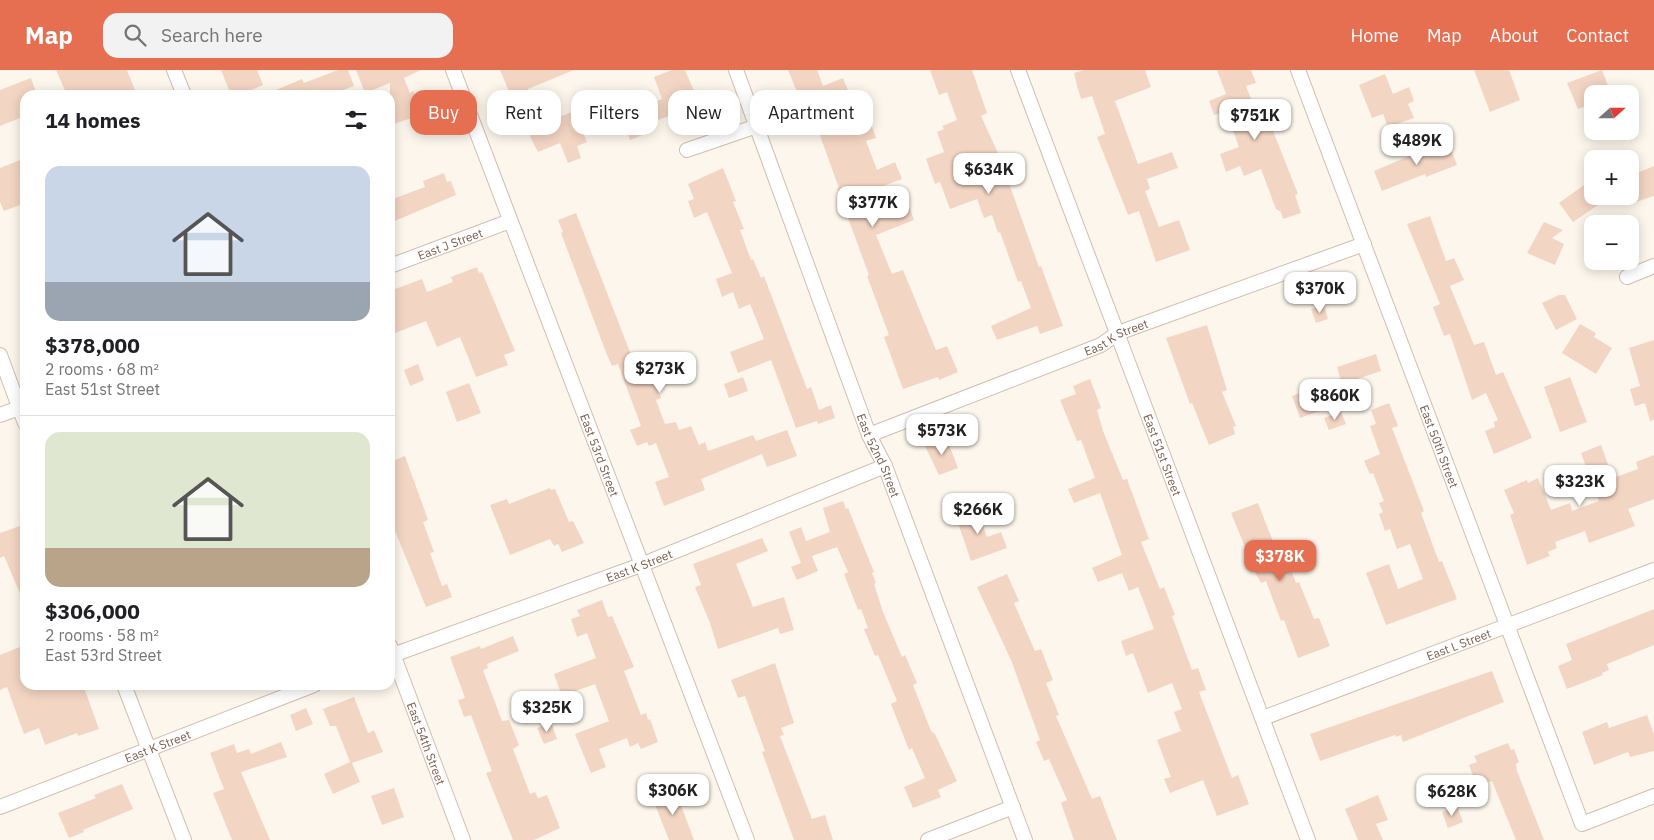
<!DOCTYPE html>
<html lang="en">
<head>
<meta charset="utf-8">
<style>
  body { margin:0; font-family:"IBM Plex Sans",sans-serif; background:#f2f2f2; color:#202124; height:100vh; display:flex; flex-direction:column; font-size:19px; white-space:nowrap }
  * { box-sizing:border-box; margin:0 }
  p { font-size:16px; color:#757577 }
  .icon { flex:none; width:28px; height:28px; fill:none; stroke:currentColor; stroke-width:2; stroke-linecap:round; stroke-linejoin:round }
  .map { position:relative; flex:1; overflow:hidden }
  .panel { position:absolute; left:20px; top:20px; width:375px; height:600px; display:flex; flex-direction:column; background:#fff; border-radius:15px; box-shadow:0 2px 12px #0003 }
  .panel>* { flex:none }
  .hud { position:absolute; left:410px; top:20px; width:475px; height:45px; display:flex; gap:10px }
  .needle { width:32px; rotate:69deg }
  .tools { position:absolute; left:1584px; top:15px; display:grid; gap:10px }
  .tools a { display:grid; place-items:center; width:55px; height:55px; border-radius:10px; background:#fff; box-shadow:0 2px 12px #0003; font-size:25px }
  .price { position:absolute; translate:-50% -42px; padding:0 11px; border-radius:10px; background:#fff; color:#222; font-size:16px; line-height:32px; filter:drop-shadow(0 1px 2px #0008) }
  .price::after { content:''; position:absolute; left:50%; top:30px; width:15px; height:11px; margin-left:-8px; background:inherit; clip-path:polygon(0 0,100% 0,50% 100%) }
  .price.on { background:#e76f51; color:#fff }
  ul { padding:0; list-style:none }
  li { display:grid; align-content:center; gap:10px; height:265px; padding:0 25px }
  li+li { border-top:1px solid #e0e0e0 }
  li span { display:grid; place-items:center; height:155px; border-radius:15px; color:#555 }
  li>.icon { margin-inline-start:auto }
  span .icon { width:90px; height:90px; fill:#fffc; stroke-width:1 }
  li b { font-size:21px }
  h2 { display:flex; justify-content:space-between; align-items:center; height:60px; padding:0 25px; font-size:21px }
  .pill { padding:0 18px; border-radius:15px; background:#fff; box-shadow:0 2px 12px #0003; font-size:18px; line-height:45px }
  .pill.on { background:#e76f51; color:#fff }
  header { display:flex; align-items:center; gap:30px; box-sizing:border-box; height:70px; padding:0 25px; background:#e76f51; color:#fff }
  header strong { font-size:24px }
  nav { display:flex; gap:28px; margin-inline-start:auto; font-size:18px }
  .search { width:350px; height:45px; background:#f2f2f2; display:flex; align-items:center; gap:12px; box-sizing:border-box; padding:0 18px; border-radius:15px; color:#757577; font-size:19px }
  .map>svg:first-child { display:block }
  .building { fill:#f3d5c3 }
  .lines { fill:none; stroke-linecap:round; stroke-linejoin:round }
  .street-casing { stroke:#d1beb0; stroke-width:16 }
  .street { stroke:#fff; stroke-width:14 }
  .labels { text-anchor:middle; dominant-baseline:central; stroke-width:4; stroke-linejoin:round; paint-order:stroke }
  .street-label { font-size:12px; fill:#7a5c4d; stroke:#fffaf3 }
</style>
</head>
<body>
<header>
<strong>Map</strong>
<div class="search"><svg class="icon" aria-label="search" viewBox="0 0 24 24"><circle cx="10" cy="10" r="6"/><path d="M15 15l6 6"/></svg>Search here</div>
<nav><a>Home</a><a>Map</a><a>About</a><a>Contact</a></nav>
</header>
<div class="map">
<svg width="1654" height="770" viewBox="0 0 1654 770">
  <rect width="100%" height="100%" fill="#fdf6ec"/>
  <path class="building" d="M56,0H127L137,25H67Z
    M221,0H257L263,15L239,25H231Z
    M338,0H348L354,16L330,25H264L302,9L304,13Z
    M356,0H421L404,8L410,23L413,21L417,27L423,44L394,54L390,42V13L365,23Z
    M500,0H574L528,19L542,54L574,41L587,72L577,76L581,88L568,93L560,73L538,82L517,41Z
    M672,0H685L700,35L647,54L650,62L630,70L621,45L662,29L654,7Z
    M788,0H817L823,16L843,8L850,25L840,29L851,58L870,51L876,68L866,71L877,100L895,92L902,109L862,124L872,150L909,136L914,150L876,165L892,204L903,200L936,280L947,276L958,302L939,310L938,307L903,319L884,267L889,265L867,206L869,205L837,118H839L819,63L815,65Z
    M930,0H972L987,43L981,46L998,83L1039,197L1041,196L1063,256L1040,264L1037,256L997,270L991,256L1031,238L1021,211L1018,212L1000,162L998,163L992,145L984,148L977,129L950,139L940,112L935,114L926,89L944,82L937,62L944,59L942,56L957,50L947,22L939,25Z
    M1084,0H1145L1151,17L1115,31L1138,94L1172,82L1178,98L1147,109L1150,119L1145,121L1159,157L1179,150L1190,180L1156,192L1139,141L1128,145L1097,67L1105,64L1092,26L1081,29L1077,16L1074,3Z
    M1217,0H1251L1256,13L1246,16L1257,44L1265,41L1298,124L1295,125L1301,143L1283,149L1281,142L1276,139L1261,99L1244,106L1240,96L1226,102L1220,84L1239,77L1226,41L1214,45L1209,31L1226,24Z
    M1474,0H1509L1520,30L1490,42Z
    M1602,0L1611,24H1592V34L1578,39L1567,13Z
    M1385,4L1393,24L1409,17L1414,31L1408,34L1414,48L1388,57L1383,44L1372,48L1359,15Z
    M31,8L37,25H25V46L0,56V20Z
    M1447,70L1457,95L1426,107L1425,104L1382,121L1374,101Z
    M25,88V133L4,141L0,132V98Z
    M1654,96V126L1630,134V106Z
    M723,98L736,131L733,132L744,159L740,160L751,190L753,189L761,208L764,206L807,319L811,317L819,340L831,335L835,348L818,354L817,351L796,358L771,290L738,303L730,282L764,269L750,234L739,239L733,222L722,227L716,209L732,203L707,142L694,148L688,131L694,129L688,114Z
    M444,103L447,112L451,111L456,125L390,153V130L425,117L423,111Z
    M1584,115L1598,135L1573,152L1559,133Z
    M576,143L637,300L669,287L676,305L656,312L661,328L656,330L665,354L676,352L679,360L691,356L699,375L705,372L708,381L753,365L756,371L787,360L797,386L767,397L762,384L701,409L705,420L664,436L655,412L669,407L656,373L649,376L647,372L637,376L630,360L641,356L618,294L612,296L607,285L561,163L563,162L558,150Z
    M1430,146L1446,191L1454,188L1464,210L1450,216L1474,275L1484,272L1496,305L1503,302L1532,368L1494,384L1485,361L1495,357L1494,352L1498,350L1486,323L1472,330L1450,264L1444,266L1433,237L1440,234L1407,154Z
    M1544,152L1563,160L1552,168L1564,174L1555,195L1527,183Z
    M477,197L479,203L482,202L515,281L504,285L508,295L476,307L460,267L437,277L426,251L390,265V221L422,209L427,222L453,212L451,207Z
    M1559,225H1565L1577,249L1556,260L1542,233Z
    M1324,235L1328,249L1316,253L1311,239Z
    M1580,254L1596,263L1594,267L1612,278L1596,304L1562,283Z
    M1207,255L1227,320L1222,322L1236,356L1233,357L1235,364L1209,375L1192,333L1190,334L1166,268Z
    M1654,270V350L1650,351L1645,333L1635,336L1630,319L1640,316L1629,278Z
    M1376,284L1381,301L1342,314L1337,297Z
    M418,294L424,310L410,316L404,300Z
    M743,307L748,321L729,328L724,314Z
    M1570,307L1587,352L1560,362L1544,317Z
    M1090,309L1101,338L1097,340L1103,361L1123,410L1127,409L1149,469L1141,472L1160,519L1164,517L1175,545L1172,546L1192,600L1198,598L1206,620L1199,622L1232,708L1238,705L1249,734L1217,746L1203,710L1170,723L1164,709L1171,707L1157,670L1181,661L1174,642L1182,639L1172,613L1148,623L1133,583L1126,586L1121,571L1154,559L1138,517L1129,521L1122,503L1098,512L1092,498L1122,485L1100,423L1074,433L1068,419L1095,408L1081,370L1077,371L1060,330L1076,324L1073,316Z
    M469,313L481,343L457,352L446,322Z
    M1313,318L1322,340L1300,348L1292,326Z
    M1389,333L1398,356L1392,358L1424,441L1421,443L1439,492L1442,491L1457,529L1386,555L1366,503L1389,494L1398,519L1423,509L1410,474L1397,479L1390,459L1385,461L1379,444L1383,442L1379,433L1384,431L1373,403L1370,404L1364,391L1380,384L1370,356L1376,354L1371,340Z
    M1341,342L1346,354L1329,360L1324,348Z
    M946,367L958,398L939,405L925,376Z
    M1601,375L1613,408L1638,399L1636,392L1654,385V429L1628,439L1635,456L1589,473L1585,461L1555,472L1557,478L1548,482L1550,486L1527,495L1510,445L1514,443L1504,420L1527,410L1528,413L1538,408L1551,440L1570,433L1572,441L1599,431L1581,383Z
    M405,386L428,450L423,452L434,482L430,483L442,516L447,514L452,527L426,537L393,456L390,457V392Z
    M550,418L551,420L555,419L569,452L573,451L584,473L562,482L558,474L554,476L550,469L510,485L490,435L507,429L509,434Z
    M843,431L846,439L848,438L874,502L872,503L876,513L874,514L883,542L902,587L905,585L917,613L913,615L931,661L935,664L957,711L938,720L941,727L913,738L904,717L925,708L912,678L909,680L891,634L897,631L878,585L875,586L864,559L868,558L861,539L858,540L844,504L848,502L837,477L812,486L818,501L797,510L791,497L801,493L789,462L801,457L806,471L830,462L823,438Z
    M1258,433L1274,474L1280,472L1296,513L1299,512L1314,549L1319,548L1330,576L1298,588L1284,550L1281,551L1266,511L1261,513L1257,506L1231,443Z
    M976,436L987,467L1001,462L1007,478L971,491L955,444Z
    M20,456L25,469V535L4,486L0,488V463Z
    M762,468L768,481L736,494L753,537L784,527L794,560L780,564L778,558L718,579L710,553L695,517L701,515L693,494Z
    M1007,504L1019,531L1014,533L1035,581L1041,579L1053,610L1046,613L1059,645L1056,646L1092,729L1100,726L1117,770H1074L1061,733L1067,730L1049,689L1044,691L1036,672L1040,670L1011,590L977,517Z
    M602,530L608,547L612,546L634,597L624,601L641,645L646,643L648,650L650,649L658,672L641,679L638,673L630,677L627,668L599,679L606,697L591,703L575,664L609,651L595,614L562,626L554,604L596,588L587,563L577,567L571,549L580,546L577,540Z
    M1654,539V575L1607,594L1609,600L1602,603L1603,605L1567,619L1558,596L1572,590L1566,574Z
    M513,566L519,581L487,594L488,598L483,600L502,651L509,650L519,675L513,679L530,724L535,722L538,728L547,725L560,758L534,770H513L486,703L492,701L471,645L464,647L458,630L465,628L450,587L480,576L481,579Z
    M25,575V615H30L31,620L42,615H83L99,659L78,666L77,663L45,675L39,658L24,664L7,617L0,620V585Z
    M775,593L794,653L781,658L784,665L780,666L812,749L825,745L833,770H794L762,682L765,681L745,626L738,628L731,610Z
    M1492,601L1504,632L1403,672L1401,665L1396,667L1395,665L1320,691L1310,664Z
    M354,627L368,663L374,660L383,682L352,693L360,712L333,724L324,704L350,692L336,656H330L323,639Z
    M306,638L313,654L296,661L290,645Z
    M1647,645L1654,664V681L1630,687L1628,682L1594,695L1582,662L1607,652L1609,658Z
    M551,652L557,669L544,674L537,658Z
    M281,672L287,687L241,702L270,770H232L213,723L224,719L210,683L234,674L237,683L249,679L251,684Z
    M1508,673L1511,680L1514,679L1519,692L1516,694L1517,701L1544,770H1516L1492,711L1486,713L1483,707L1475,711L1469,695L1477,692L1474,686Z
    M122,714L133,739L83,760L84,762L69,768L58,743L96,728L94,725Z
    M394,718L404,747L382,755L371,726Z
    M674,718L679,730L694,770H669L652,727Z
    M1378,725L1388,750L1376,754L1383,770H1358L1345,739Z
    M1457,736L1463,752L1448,758L1442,742Z"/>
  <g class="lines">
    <defs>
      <g id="street">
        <path d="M174,0L184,25"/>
        <path id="s1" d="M453,0L747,770"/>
        <path id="s2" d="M736,0L869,365L885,396L1025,770"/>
        <path id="s3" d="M1018,0L1308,770"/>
        <path id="s4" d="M1298,0L1582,754L1654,726"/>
        <path d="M687,80L757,56"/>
        <path id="s5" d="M390,196L510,151"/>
        <path d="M1627,207L1654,196"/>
        <path d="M0,285L25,353"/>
        <path d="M0,345L25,336"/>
        <path id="s6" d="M869,365L1101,275L1118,263L1364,174"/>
        <path id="s7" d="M390,576L463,770"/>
        <path id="s8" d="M390,586L641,495L885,396"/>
        <path d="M124,615L184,770"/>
        <path id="s9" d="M1263,648L1654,500"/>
        <path id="s10" d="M0,737L314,615"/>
        <path d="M928,770L1013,737"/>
      </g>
    </defs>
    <use href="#street" class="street-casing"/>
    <use href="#street" class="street"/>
  </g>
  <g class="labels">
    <g class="street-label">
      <text stroke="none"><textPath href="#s5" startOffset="64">East J Street</textPath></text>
      <text stroke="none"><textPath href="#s6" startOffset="266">East K Street</textPath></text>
      <text stroke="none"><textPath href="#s4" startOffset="402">East 50th Street</textPath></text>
      <text stroke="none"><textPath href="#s1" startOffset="412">East 53rd Street</textPath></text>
      <text stroke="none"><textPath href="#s2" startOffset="411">East 52nd Street</textPath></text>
      <text stroke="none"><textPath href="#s3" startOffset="411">East 51st Street</textPath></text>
      <text stroke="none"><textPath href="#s8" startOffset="265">East K Street</textPath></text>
      <text stroke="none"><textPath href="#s9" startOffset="209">East L Street</textPath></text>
      <text stroke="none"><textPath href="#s7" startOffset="104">East 54th Street</textPath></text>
      <text stroke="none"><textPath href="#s10" startOffset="169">East K Street</textPath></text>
    </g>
  </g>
</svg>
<div class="tools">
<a><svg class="needle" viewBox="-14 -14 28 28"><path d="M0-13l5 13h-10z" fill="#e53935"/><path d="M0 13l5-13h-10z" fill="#757577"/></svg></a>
<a>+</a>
<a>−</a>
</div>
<b class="price" style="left:1255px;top:71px">$751K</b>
<b class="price" style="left:1417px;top:96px">$489K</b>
<b class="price" style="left:989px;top:125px">$634K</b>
<b class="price" style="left:873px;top:158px">$377K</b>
<b class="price" style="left:1320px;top:244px">$370K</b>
<b class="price" style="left:660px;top:324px">$273K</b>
<b class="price" style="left:1335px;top:351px">$860K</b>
<b class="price" style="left:942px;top:386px">$573K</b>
<b class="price" style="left:1580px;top:437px">$323K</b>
<b class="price" style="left:978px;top:465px">$266K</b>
<b class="price on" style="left:1280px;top:512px">$378K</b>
<b class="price" style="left:547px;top:663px">$325K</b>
<b class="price" style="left:673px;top:746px">$306K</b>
<b class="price" style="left:1452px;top:747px">$628K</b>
<div class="hud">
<a class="pill on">Buy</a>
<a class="pill">Rent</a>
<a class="pill">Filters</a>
<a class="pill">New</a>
<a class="pill">Apartment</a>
</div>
<section class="panel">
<h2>14 homes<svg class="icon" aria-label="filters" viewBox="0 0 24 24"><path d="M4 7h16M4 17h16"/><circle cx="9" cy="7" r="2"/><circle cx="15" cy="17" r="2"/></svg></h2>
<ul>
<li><span style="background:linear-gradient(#c9d6e8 75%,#9aa5b1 0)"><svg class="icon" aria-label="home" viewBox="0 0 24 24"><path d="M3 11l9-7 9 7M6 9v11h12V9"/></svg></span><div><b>$378,000</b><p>2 rooms · 68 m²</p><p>East 51st Street</p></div></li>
<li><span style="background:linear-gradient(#dfe7d0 75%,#b9a48a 0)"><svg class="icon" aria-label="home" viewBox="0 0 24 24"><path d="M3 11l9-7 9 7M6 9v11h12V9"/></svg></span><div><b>$306,000</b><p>2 rooms · 58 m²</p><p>East 53rd Street</p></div></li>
</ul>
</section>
</div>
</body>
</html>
